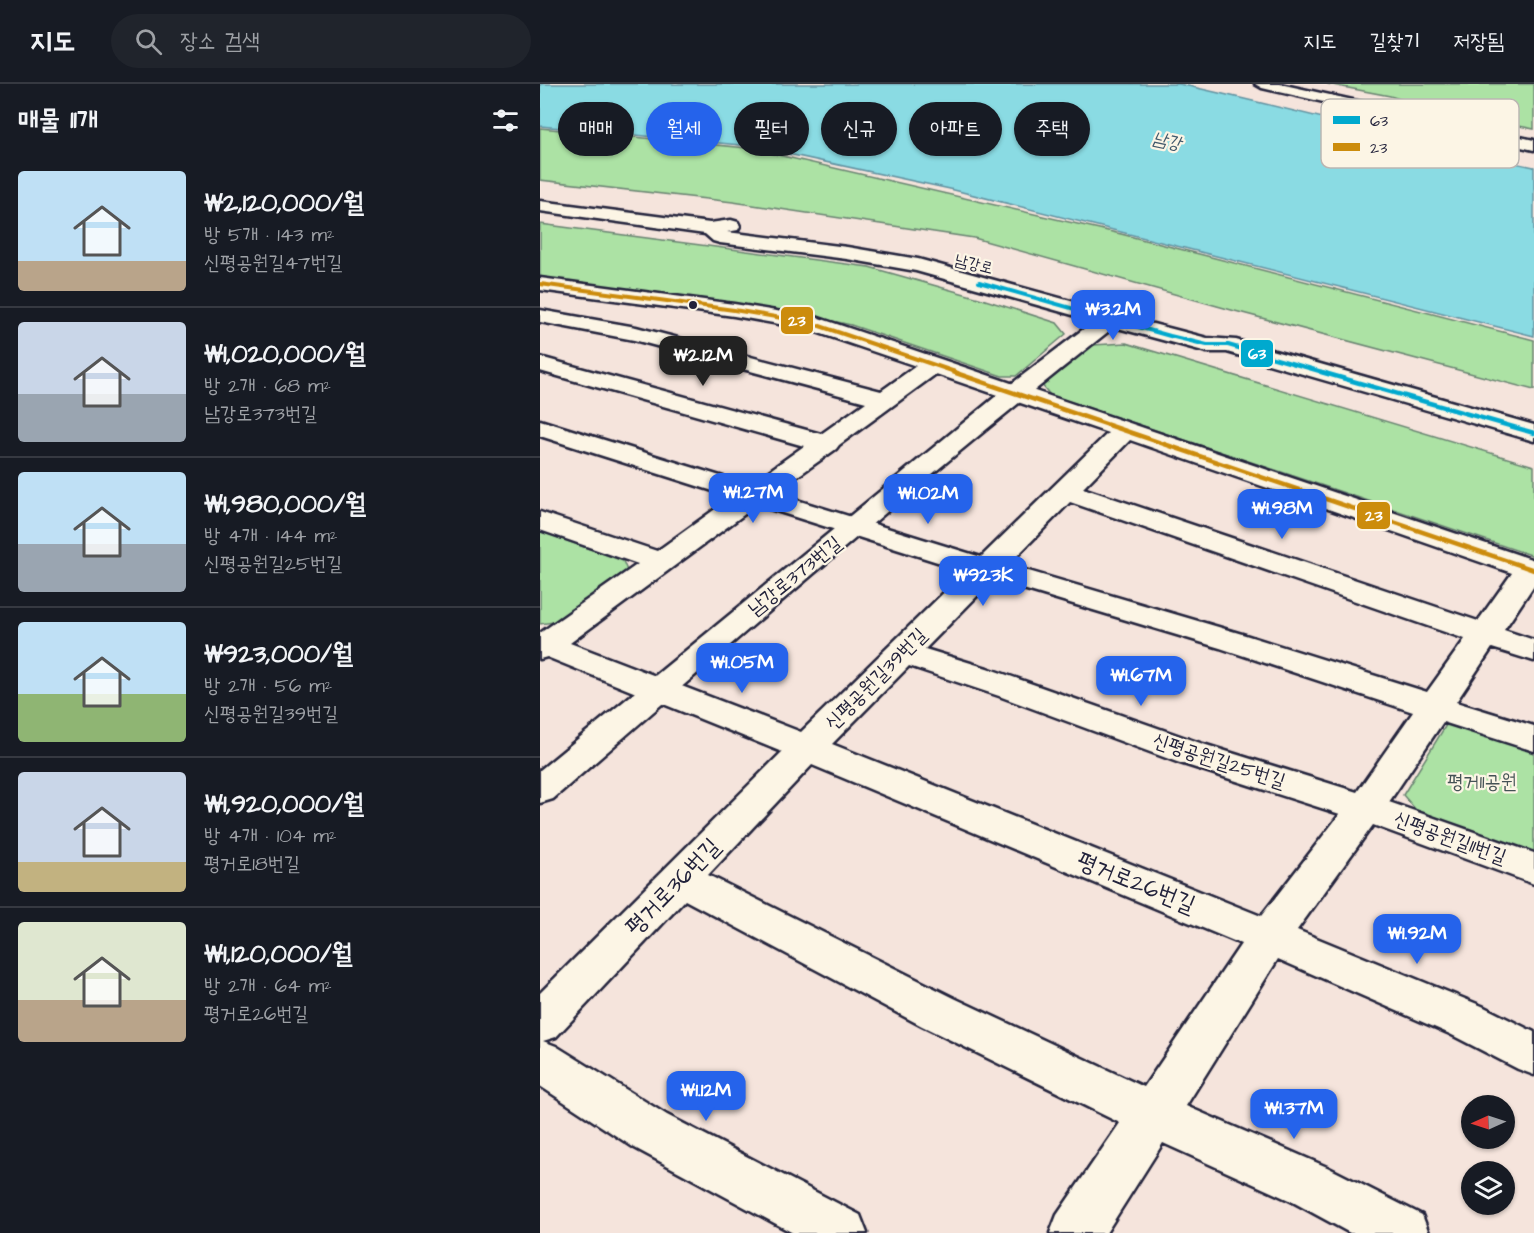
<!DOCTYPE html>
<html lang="ko">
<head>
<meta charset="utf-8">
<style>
  body { margin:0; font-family:"Architects Daughter","Poor Story",sans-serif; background:#20242c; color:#f1f3f6; height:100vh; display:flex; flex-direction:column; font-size:22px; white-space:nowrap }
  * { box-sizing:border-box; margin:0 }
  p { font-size:20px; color:#9ea1a6 }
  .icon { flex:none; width:33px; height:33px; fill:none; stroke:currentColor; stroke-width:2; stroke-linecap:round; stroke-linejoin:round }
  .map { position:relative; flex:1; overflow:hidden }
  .sheet { display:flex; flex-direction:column; background:#171b24; width:540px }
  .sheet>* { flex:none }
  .top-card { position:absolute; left:18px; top:18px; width:570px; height:54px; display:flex; gap:12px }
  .needle { width:39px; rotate:267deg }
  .tools { position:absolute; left:921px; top:1011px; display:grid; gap:12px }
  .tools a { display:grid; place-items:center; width:54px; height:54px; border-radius:50%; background:#171b24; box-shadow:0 2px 4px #0004; font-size:30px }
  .price { position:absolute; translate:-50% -51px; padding:0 14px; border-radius:12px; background:#2563eb; color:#fff; font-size:20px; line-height:39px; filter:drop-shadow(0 2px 3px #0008) }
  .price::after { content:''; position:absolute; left:50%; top:36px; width:18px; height:14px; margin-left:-9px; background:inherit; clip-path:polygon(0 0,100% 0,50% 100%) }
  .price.selected { background:#222; color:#fff }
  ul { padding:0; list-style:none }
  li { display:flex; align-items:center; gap:18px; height:150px; padding:0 18px }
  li+li { border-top:2px solid #363941 }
  li span { display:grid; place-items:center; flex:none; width:168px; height:120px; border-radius:6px; color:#555 }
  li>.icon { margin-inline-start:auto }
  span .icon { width:72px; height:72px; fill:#fffc; stroke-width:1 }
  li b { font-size:26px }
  h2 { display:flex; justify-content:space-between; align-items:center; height:72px; padding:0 18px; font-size:26px }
  .tag { padding:0 21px; border-radius:27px; background:#171b24; box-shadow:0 2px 4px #0004; font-size:21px; line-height:54px }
  .tag.selected { background:#2563eb; color:#fff }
  header { display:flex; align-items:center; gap:36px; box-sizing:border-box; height:84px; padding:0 30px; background:#171b24; border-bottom:2px solid #363941 }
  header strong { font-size:28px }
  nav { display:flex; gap:33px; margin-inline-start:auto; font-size:21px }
  .search { width:420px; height:54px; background:#20242c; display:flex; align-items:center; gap:15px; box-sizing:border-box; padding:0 21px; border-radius:33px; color:#9ea1a6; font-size:22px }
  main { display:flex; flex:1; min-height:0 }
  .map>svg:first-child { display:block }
  .green { fill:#ace2a4; stroke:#678270; stroke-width:1.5 }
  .water { fill:#8adbe3; stroke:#6091a0; stroke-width:1.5 }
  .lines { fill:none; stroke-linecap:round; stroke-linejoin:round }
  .street-casing { stroke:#22223b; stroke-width:5 }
  .secondary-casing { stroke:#22223b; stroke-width:5 }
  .street { fill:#fcf5e5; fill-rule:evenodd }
  .secondary { fill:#fcf5e5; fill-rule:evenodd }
  .bus-1-far1-casing { stroke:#fcf5e5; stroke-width:7 }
  .bus-1-casing { stroke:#fcf5e5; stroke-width:8 }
  .bus-2-far1-casing { stroke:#fcf5e5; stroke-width:7 }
  .bus-2-casing { stroke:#fcf5e5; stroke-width:8 }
  .bus-1-far1 { stroke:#00a9ce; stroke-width:4 }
  .bus-1 { stroke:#00a9ce; stroke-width:4.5 }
  .bus-2-far1 { stroke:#cc8c0c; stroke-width:4 }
  .bus-2 { stroke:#cc8c0c; stroke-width:4.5 }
  .bus-dot { fill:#22223b; stroke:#fcf5e5; stroke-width:2 }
  .labels { text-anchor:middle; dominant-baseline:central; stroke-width:4.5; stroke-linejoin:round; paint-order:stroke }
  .far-street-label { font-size:16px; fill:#22223b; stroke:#fcf5e5 }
  .far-water-label { font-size:18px; font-style:italic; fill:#415a6d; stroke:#fcf5e5 }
  .street-label { font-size:20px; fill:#22223b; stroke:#fcf5e5 }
  .park-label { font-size:20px; fill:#445255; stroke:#fcf5e5 }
  .near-street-label { font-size:24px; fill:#22223b; stroke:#fcf5e5 }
  .key { fill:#fcf5e5; stroke:#bbb6b2; stroke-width:1.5 }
  .key-label { font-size:16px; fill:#22223b }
  .line-badge { stroke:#fcf5e5; stroke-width:2 }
  .badge-label { font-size:16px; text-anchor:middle; font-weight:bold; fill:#fff }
</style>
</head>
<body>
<header>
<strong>지도</strong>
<div class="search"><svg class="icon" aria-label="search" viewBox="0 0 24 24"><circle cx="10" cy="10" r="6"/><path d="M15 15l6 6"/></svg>장소 검색</div>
<nav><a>지도</a><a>길찾기</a><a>저장됨</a></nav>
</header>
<main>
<section class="sheet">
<h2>매물 11개<svg class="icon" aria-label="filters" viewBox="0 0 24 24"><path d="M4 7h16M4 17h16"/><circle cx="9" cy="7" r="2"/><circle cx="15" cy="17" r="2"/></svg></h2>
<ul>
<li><span style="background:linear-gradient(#bfe0f5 75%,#b9a48a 0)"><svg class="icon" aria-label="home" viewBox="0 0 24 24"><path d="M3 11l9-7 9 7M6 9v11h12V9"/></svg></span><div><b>₩2,120,000/월</b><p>방 5개 · 143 m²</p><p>신평공원길47번길</p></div></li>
<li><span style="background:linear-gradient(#c9d6e8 60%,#9aa5b1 0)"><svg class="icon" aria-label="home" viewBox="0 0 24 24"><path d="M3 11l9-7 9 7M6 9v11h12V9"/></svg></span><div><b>₩1,020,000/월</b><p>방 2개 · 68 m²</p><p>남강로373번길</p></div></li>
<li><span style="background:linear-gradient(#bfe0f5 60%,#9aa5b1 0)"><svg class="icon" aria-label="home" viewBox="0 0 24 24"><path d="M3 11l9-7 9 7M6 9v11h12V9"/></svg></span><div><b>₩1,980,000/월</b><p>방 4개 · 144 m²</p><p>신평공원길25번길</p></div></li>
<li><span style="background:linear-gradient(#bfe0f5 60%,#8fb573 0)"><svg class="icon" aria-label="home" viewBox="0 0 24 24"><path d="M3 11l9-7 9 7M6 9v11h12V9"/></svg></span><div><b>₩923,000/월</b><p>방 2개 · 56 m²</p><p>신평공원길39번길</p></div></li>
<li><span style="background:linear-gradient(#c9d6e8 75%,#c2b280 0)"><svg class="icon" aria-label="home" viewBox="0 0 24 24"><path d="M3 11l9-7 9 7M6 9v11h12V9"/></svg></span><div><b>₩1,920,000/월</b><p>방 4개 · 104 m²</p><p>평거로18번길</p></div></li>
<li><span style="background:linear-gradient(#dfe7d0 65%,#b9a48a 0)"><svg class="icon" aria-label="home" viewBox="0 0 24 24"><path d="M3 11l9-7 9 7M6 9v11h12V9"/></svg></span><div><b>₩1,120,000/월</b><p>방 2개 · 64 m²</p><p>평거로26번길</p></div></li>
</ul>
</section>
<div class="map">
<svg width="994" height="1149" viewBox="0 0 994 1149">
  <rect width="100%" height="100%" fill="#f5e4dc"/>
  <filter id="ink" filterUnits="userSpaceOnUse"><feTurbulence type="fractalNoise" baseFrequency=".0167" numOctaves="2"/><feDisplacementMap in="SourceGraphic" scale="12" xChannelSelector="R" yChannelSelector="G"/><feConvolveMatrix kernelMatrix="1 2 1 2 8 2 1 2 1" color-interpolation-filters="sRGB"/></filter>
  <g filter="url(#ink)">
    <path class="green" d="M787,0H994V45L888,24L850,12Z
      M0,44L207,64L581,150L994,256V306L695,227L434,154L193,118L0,96Z
      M0,140L329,183L439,214L517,239L526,250L476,292H462L311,241L247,227L0,193Z
      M586,259L994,382V472L510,311L502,301L553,261Z
      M0,447L83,477L88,489L21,537L0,540Z
      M906,641H927L994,666V769L876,726L863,711Z"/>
    <path class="water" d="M0,0H639C758,26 875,59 994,83V252L410,105L211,62L0,42Z"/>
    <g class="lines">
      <defs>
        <path id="street" d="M0,194L194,220L279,234L994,476V501L964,546L994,556V577L952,564L916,618L994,642V667L903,638L849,718L994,769V800L833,741L757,846L942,922L994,948V991L978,985L910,950L738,875L646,1022L787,1083L882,1131L889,1149H810L751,1117L623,1059L566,1149H510L517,1131L580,1039L382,942L145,816L16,953L3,957L16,962L127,1031L320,1131L327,1149H253L93,1063L0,1002V909L242,668L7,573L0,575V549L98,480L0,446V428L117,467L192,413L0,352V336L209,401L264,362L0,287V273L281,350L326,318L94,256L0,238V226L96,243L341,307L376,282L267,245L194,232L0,206ZM396,290L568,349L441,473L234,409L296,365L299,361ZM590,356L972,489L938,537L543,404ZM530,418L925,555L887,608L702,550L468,481ZM217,421L426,487L261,648L30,559ZM453,496L680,564L873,628L817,708L663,660L447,584L385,565ZM369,582L459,612L637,678L800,730L721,832L292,660ZM272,681L701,860L604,1003L414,914L168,791Z"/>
        <path id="secondary" d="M715,0H740L994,56V66L722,4Z
          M0,117L170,139L191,136L198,138L200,142L198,146L187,148L307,163L378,175L567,227L582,220L590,221L593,226L586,233L667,254L696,256L994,341V357L687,268H667L574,243C382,394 197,554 13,715L0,719V686L466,304L554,237L376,187L307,175L180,159L173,157L165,150L0,127Z"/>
      </defs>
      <use href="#street" class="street-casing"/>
      <use href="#secondary" class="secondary-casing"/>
      <use href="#street" class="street"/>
      <use href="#secondary" class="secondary"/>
      <defs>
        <path id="bus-1-far1" d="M439,198L630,252L667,261H688L786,289"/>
        <path id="bus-1" d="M781,288L994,349"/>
        <path id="bus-2-far1" d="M0,200L194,226L271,239L418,289"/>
        <path id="bus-2" d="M413,288L994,486"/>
      </defs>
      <use href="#bus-1-far1" class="bus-1-far1-casing"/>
      <use href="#bus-1" class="bus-1-casing"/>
      <use href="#bus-2-far1" class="bus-2-far1-casing"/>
      <use href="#bus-2" class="bus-2-casing"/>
      <use href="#bus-1-far1" class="bus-1-far1"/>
      <use href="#bus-1" class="bus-1"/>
      <use href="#bus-2-far1" class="bus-2-far1"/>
      <use href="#bus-2" class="bus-2"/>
    </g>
  </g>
  <circle class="bus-dot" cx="153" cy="221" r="5"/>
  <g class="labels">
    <g class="far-street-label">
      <text transform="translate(434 180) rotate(14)">남강로</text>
    </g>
    <g class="far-water-label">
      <text transform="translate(627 57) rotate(12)">남강</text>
    </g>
    <g class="street-label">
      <text transform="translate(255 492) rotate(-39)">남강로373번길</text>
      <text transform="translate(336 595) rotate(-45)">신평공원길39번길</text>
      <text transform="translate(679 677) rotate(18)">신평공원길25번길</text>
      <text transform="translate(910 754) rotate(20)">신평공원길11번길</text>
    </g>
    <g class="park-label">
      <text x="942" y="698">평거11공원</text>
    </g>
    <g class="near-street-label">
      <text transform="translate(596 799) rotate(22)">평거로26번길</text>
      <text transform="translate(133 803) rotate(-46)">평거로36번길</text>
    </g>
  </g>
  <rect x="781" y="15" width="198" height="69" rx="9" class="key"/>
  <rect x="793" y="32" width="27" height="8" fill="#00a9ce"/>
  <rect x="793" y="59" width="27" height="8" fill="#cc8c0c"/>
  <g class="key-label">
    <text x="830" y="42">63</text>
    <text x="830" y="69">23</text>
  </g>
  <g class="line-badge">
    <rect x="240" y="222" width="34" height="29" rx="6" fill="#cc8c0c"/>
    <rect x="700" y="255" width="34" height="29" rx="6" fill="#00a9ce"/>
    <rect x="816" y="417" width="35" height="29" rx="6" fill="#cc8c0c"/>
  </g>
  <g class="badge-label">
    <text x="257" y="242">23</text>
    <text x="717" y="275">63</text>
    <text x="834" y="437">23</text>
  </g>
</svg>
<div class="tools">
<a><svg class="needle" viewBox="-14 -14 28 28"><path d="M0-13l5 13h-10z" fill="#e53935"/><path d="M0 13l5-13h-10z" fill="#9ea1a6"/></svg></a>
<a><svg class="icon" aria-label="layers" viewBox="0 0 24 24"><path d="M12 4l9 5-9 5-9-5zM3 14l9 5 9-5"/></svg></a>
</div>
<b class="price" style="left:573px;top:257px">₩3.2M</b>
<b class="price selected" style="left:163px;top:303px">₩2.12M</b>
<b class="price" style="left:213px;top:440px">₩1.27M</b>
<b class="price" style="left:388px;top:441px">₩1.02M</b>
<b class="price" style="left:742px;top:456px">₩1.98M</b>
<b class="price" style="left:443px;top:523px">₩923K</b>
<b class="price" style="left:202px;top:610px">₩1.05M</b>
<b class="price" style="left:601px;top:623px">₩1.67M</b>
<b class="price" style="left:877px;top:881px">₩1.92M</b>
<b class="price" style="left:166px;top:1038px">₩1.12M</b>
<b class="price" style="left:754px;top:1056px">₩1.37M</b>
<div class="top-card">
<a class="tag">매매</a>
<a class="tag selected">월세</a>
<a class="tag">필터</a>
<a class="tag">신규</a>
<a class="tag">아파트</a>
<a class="tag">주택</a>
</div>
</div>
</main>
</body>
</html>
